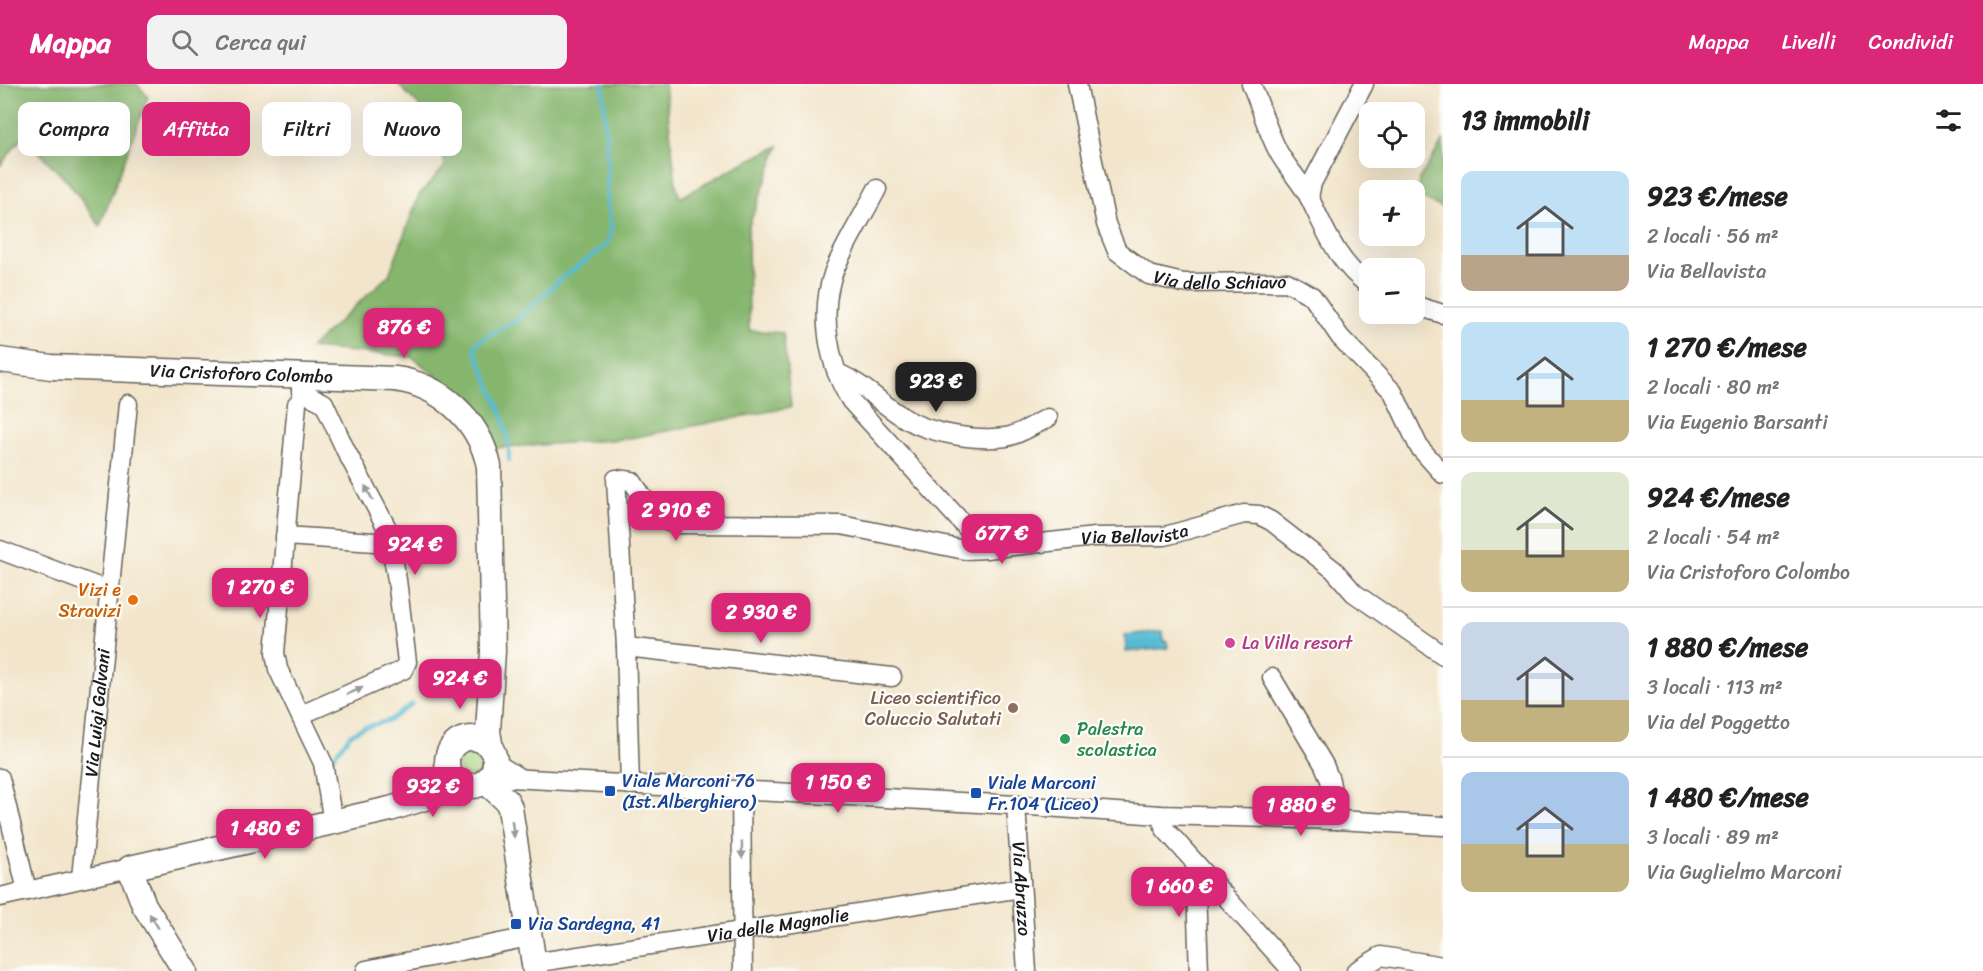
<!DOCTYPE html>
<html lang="it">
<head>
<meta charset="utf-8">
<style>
  body { margin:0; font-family:Sriracha,sans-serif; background:#f2f2f2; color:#222; height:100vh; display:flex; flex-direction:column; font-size:22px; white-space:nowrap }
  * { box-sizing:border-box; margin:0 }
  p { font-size:20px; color:#767676 }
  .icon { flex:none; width:33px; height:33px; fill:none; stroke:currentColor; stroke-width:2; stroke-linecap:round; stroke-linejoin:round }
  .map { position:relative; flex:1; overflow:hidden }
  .side { display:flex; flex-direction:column; background:#fff; width:540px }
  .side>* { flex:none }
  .top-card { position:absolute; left:18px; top:18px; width:570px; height:54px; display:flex; gap:12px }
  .tools { position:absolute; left:1359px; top:18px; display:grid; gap:12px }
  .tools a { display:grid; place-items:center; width:66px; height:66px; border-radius:12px; background:#fff; box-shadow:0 6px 24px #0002; font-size:30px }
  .price { position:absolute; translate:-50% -51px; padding:0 14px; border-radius:12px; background:#db2777; color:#fff; font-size:20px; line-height:39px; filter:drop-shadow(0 2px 3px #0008) }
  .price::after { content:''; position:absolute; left:50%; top:36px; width:18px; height:14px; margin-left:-9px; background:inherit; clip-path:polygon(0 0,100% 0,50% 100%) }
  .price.active { background:#222; color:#fff }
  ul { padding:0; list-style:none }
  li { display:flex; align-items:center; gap:18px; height:150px; padding:0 18px }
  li+li { border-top:2px solid #e0e0e0 }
  li span { display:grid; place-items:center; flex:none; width:168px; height:120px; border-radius:12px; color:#555 }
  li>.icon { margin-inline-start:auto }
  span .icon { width:72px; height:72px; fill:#fffc; stroke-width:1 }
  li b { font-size:26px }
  h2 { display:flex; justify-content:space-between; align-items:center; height:72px; padding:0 18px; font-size:26px }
  .tag { padding:0 21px; border-radius:12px; background:#fff; box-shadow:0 6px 24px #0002; font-size:21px; line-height:54px }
  .tag.active { background:#db2777; color:#fff }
  header { display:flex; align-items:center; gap:36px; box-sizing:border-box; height:84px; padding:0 30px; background:#db2777; color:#fff }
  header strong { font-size:28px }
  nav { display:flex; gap:33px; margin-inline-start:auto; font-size:21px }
  .search { width:420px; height:54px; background:#f2f2f2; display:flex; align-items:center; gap:15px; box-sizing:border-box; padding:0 21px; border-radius:12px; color:#767676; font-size:22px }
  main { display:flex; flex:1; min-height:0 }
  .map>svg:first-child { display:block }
  .green { fill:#a8d480; stroke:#62784e; stroke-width:1.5 }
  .forest { fill:#86b66e; stroke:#516945; stroke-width:1.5 }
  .water { fill:#55bbd3; stroke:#386c78; stroke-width:1.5 }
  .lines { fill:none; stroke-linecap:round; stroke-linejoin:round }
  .stream { stroke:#55bbd3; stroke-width:4 }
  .minor-casing { stroke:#676259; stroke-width:21 }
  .major-casing { stroke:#676259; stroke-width:27 }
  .minor { stroke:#fff; stroke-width:18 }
  .major { stroke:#fff; stroke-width:24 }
  .oneway { fill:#999 }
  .food-dot { fill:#e8710a; stroke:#fdfcf7; stroke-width:2 }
  .hotel-dot { fill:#d1479c; stroke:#fdfcf7; stroke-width:2 }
  .education-dot { fill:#8d6e63; stroke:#fdfcf7; stroke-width:2 }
  .leisure-dot { fill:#2e9e5b; stroke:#fdfcf7; stroke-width:2 }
  .transit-dot { fill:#1a4fb4; stroke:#fdfcf7; stroke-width:2 }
  .labels { text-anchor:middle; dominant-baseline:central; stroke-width:4.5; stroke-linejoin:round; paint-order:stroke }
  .street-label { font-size:18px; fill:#1c1c1c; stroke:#fdfcf7 }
  .food-label { font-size:18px; fill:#c56008; stroke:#fdfcf7; text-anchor:end }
  .hotel-label { font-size:18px; fill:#b23c85; stroke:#fdfcf7; text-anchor:start }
  .education-label { font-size:18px; fill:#785e54; stroke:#fdfcf7; text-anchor:end }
  .leisure-label { font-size:18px; fill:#27864d; stroke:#fdfcf7; text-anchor:start }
  .transit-label { font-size:18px; fill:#164399; stroke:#fdfcf7; text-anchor:start }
</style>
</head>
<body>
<header>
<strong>Mappa</strong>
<div class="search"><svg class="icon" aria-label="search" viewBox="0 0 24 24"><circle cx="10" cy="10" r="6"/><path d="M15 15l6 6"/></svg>Cerca qui</div>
<nav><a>Mappa</a><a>Livelli</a><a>Condividi</a></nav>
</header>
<main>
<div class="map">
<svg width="1443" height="887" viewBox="0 0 1443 887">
  <rect width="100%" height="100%" fill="#fdfcf7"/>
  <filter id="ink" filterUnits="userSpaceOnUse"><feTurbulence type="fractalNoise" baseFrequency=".0167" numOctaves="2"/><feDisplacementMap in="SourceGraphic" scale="12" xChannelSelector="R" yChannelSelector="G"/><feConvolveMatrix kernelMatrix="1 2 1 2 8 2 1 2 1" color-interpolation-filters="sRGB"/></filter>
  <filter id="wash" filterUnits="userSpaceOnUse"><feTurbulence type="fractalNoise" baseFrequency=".008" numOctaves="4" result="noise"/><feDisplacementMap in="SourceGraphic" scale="24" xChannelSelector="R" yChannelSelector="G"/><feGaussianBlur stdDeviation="1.35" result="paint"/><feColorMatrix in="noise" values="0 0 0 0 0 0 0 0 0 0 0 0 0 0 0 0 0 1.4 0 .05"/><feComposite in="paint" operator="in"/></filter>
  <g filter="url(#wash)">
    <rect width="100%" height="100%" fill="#f2e5cb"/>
    <path class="green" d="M457 678a14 14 0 1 1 28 0a14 14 0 1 1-28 0Z"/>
    <path class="forest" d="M0,0H137L148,13L100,142L69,99L23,52L0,82Z
      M398,0H665L676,101L680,114L737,82L779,62L748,144L749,246L783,249L791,323L625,355L495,364L459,310L412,273L310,264L389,191L419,111L445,82L438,42Z
      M1443,57V124L1418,113L1419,95Z"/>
    <path class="water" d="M1163,547L1164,557H1167L1168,564L1126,568L1125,551Z"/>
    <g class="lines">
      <path class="stream" d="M509,376C510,336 491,305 476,269L475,263L478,257L514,238L563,193L601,166L607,159L611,151V141L607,114L608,87L603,0
        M332,674L350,651L362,644L390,636L412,620"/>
    </g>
  </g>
  <g filter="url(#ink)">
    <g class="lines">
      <defs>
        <g id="minor">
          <path id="s1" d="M1077,0L1106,140L1117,167L1149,191L1183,199L1287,198L1312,212L1340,253L1393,308L1419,363L1443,390"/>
          <path d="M1251,0C1261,22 1267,47 1279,69C1288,85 1302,99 1310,115C1326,148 1339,181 1370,202"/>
          <path id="s2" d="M877,105C864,130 844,162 834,187C819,228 828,281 851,317L986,465L1095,453L1165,452L1244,430L1259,431L1271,437L1334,486L1354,509L1443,571"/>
          <path d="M1309,113L1312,99L1364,0"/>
          <path d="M1414,221L1443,230"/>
          <path d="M837,289C863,299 882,321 906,335C931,350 977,357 1006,353C1019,351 1035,340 1048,334"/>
          <path d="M301,292V307L324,319L345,365L388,446L397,496L407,578L403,586L301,631"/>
          <path d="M297,320L275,569L278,585L323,679L333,738"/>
          <path d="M285,452L390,459"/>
          <path d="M0,466L109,507"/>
          <path d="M626,563L892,593"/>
          <path d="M1272,594L1324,681L1330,696L1337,736"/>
          <path d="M495,676L502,683L518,693"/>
          <path d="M490,693L1016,721L1160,731L1337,736L1443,742"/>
          <path d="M0,694L27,807"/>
          <path d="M630,701L626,563L616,395L632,397L657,434L676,440L841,441L965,466L986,465"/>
          <path d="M741,707L743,887"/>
          <path id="s3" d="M1016,721L1027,887"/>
          <path d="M1160,731L1165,745L1292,887"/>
          <path d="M1195,780L1199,887"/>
          <path id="s4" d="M81,794L128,320"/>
          <path d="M0,813L130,784"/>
          <path id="s5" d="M533,879L1021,804"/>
          <path d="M366,886L529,853"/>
          <path d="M1356,887L1381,872L1443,882"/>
        </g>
        <g id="major">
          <path id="s6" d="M0,276L51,283L395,295C441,301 479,336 489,382L493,567L488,647L491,665"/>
          <circle cx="471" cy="678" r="24"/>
          <path d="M485,697L507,717L510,724L535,887"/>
          <path d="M185,887L144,821L130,784L390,725L428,713L459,699"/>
        </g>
      </defs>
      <use href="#minor" class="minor-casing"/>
      <use href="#major" class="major-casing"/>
      <use href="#minor" class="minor"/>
      <use href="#major" class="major"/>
    </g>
    <defs><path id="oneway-solid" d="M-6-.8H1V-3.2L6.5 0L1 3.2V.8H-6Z" transform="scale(1.5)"/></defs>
    <g class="oneway">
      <use href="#oneway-solid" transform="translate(369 409) rotate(-118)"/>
      <use href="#oneway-solid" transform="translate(355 607) rotate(-24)"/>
      <use href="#oneway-solid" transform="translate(513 745) rotate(82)"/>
      <use href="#oneway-solid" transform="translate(742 766) rotate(89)"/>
      <use href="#oneway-solid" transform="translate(154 837) rotate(-122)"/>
    </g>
  </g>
  <circle class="food-dot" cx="133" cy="516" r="6"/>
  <circle class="hotel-dot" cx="1230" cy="559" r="6"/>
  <circle class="education-dot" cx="1013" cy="624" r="6"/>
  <circle class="leisure-dot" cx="1065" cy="655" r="6"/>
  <g class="transit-dot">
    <rect x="604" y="701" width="12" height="12" rx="3"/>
    <rect x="970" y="703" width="12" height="12" rx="3"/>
    <rect x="510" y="834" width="12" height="12" rx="3"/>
  </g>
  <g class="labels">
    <g class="street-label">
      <text stroke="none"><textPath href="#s1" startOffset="284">Via dello Schiavo</textPath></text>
      <text stroke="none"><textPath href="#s6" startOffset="242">Via Cristoforo Colombo</textPath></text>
      <text stroke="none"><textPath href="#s2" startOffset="578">Via Bellavista</textPath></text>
      <text stroke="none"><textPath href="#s4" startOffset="166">Via Luigi Galvani</textPath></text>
      <text stroke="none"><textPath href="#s3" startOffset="84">Via Abruzzo</textPath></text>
      <text stroke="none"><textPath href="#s5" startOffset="248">Via delle Magnolie</textPath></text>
    </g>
    <g class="food-label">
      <text x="121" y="506">Vizi e<tspan x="121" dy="21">Stravizi</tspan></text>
    </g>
    <g class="hotel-label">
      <text x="1242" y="559">La Villa resort</text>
    </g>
    <g class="education-label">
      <text x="1001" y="614">Liceo scientifico<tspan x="1001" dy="21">Coluccio Salutati</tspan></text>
    </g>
    <g class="leisure-label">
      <text x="1077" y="645">Palestra<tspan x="1077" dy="21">scolastica</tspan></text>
    </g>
    <g class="transit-label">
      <text x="622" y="697">Viale Marconi 76<tspan x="622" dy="21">(Ist.Alberghiero)</tspan></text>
      <text x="988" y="699">Viale Marconi<tspan x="988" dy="21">Fr.104 (Liceo)</tspan></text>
      <text x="528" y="840">Via Sardegna, 41</text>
    </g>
  </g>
</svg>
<div class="tools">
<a><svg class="icon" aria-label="locate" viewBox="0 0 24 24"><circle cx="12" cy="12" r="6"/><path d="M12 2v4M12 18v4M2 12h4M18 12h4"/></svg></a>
<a>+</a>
<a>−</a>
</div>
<b class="price" style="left:404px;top:275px">876 €</b>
<b class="price active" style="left:936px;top:329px">923 €</b>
<b class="price" style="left:676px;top:458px">2 910 €</b>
<b class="price" style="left:1002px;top:481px">677 €</b>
<b class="price" style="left:415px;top:492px">924 €</b>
<b class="price" style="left:260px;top:535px">1 270 €</b>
<b class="price" style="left:761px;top:560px">2 930 €</b>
<b class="price" style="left:460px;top:626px">924 €</b>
<b class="price" style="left:838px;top:730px">1 150 €</b>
<b class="price" style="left:433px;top:734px">932 €</b>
<b class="price" style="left:1301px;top:753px">1 880 €</b>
<b class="price" style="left:265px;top:776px">1 480 €</b>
<b class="price" style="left:1179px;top:834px">1 660 €</b>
<div class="top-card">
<a class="tag">Compra</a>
<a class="tag active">Affitta</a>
<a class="tag">Filtri</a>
<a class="tag">Nuovo</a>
</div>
</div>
<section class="side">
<h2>13 immobili<svg class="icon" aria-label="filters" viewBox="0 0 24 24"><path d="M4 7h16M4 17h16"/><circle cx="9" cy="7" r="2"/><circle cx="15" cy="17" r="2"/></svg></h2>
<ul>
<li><span style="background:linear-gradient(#bfe0f5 70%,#b9a48a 0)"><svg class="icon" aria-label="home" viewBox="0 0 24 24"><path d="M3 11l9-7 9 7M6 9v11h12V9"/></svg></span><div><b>923 €/mese</b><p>2 locali · 56 m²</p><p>Via Bellavista</p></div></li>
<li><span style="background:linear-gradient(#bfe0f5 65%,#c2b280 0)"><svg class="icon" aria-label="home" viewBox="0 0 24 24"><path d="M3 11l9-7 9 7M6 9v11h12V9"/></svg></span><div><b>1 270 €/mese</b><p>2 locali · 80 m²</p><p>Via Eugenio Barsanti</p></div></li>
<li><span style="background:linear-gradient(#dfe7d0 65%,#c2b280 0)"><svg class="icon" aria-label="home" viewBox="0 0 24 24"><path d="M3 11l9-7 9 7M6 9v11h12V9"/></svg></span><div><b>924 €/mese</b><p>2 locali · 54 m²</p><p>Via Cristoforo Colombo</p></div></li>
<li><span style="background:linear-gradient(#c9d6e8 65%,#c2b280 0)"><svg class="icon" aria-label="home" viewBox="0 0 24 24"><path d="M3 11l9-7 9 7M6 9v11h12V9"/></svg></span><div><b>1 880 €/mese</b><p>3 locali · 113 m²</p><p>Via del Poggetto</p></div></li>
<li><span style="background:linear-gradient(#a9c7e8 60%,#c2b280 0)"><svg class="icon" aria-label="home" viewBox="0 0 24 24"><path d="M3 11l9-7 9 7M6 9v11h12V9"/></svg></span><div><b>1 480 €/mese</b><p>3 locali · 89 m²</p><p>Via Guglielmo Marconi</p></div></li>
</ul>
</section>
</main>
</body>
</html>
